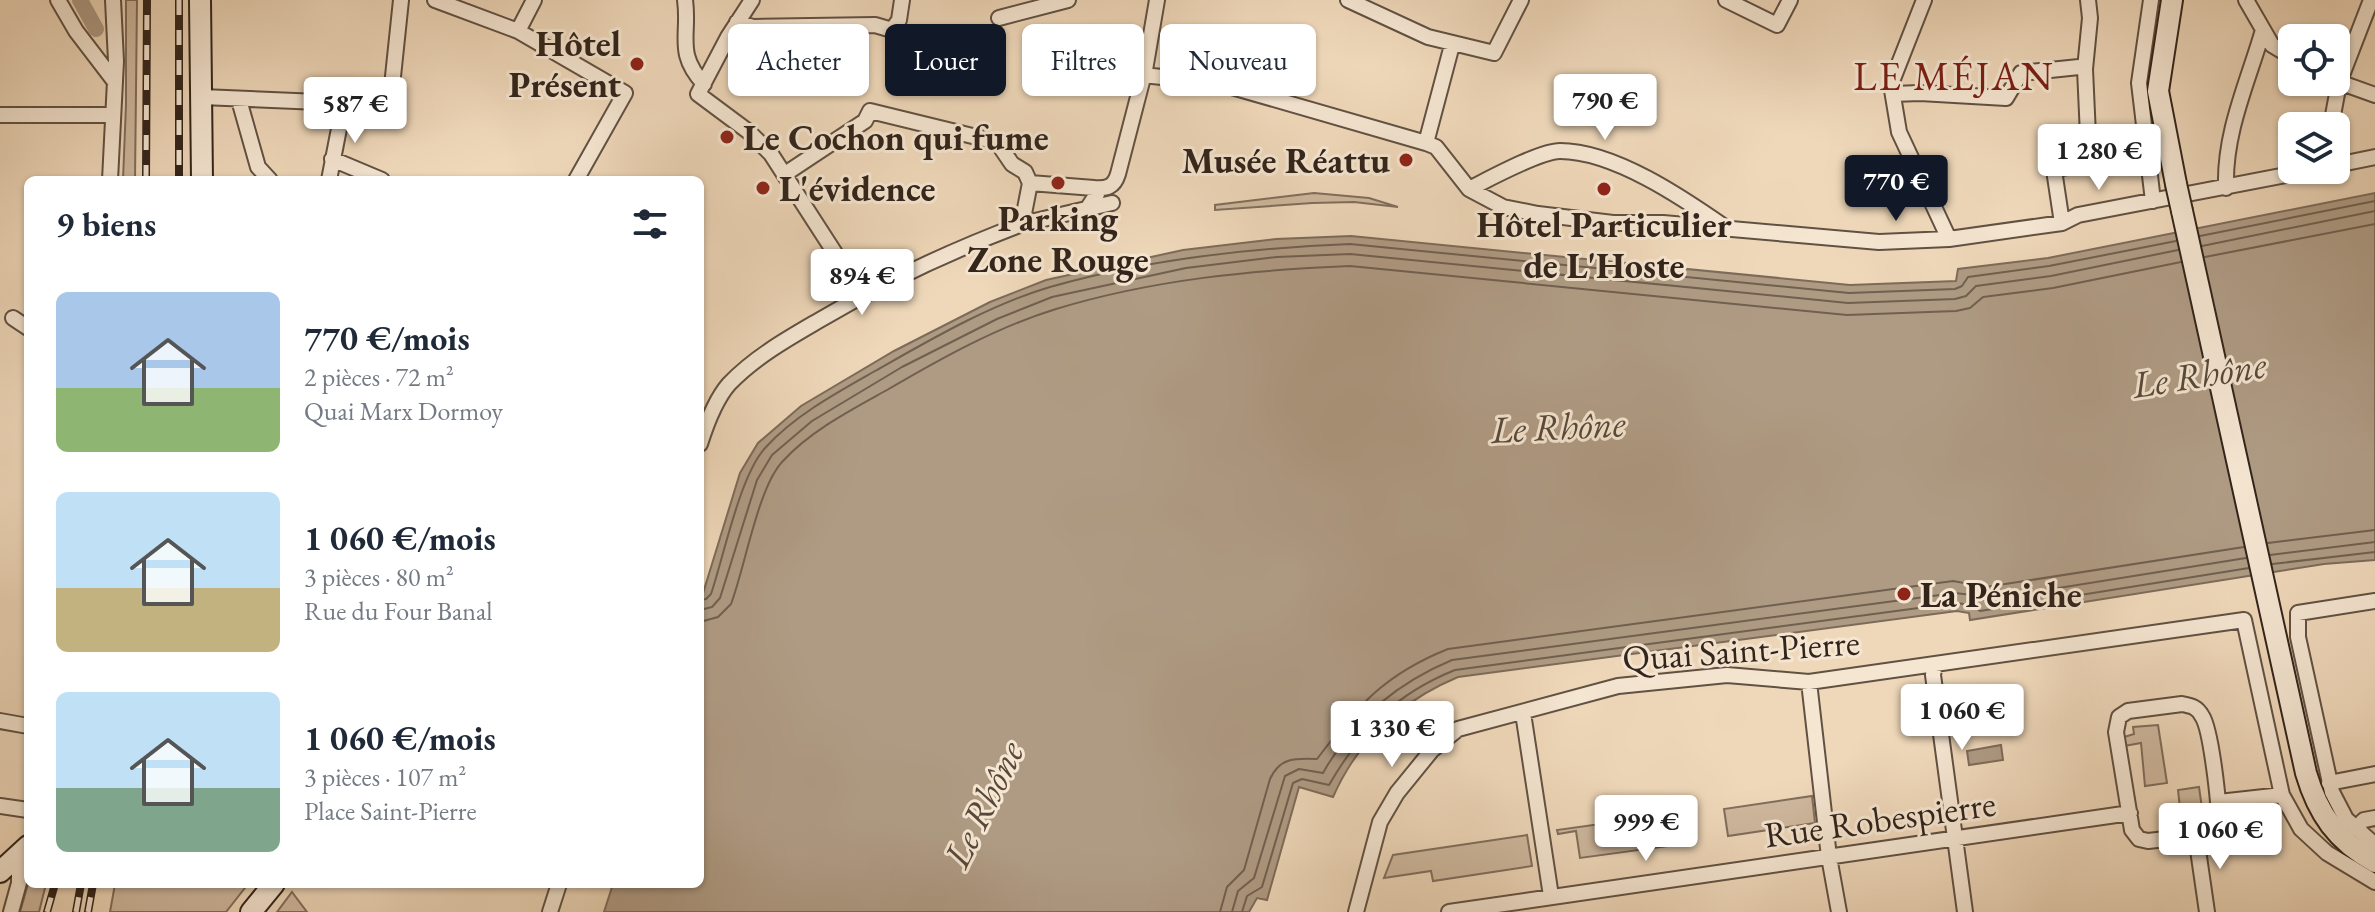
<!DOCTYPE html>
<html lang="fr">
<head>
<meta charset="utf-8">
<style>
  body { margin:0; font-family:"EB Garamond",serif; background:#f2f2f3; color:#1f2937; height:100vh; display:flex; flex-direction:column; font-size:30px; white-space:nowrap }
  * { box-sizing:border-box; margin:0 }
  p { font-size:26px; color:#747a83 }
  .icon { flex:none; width:44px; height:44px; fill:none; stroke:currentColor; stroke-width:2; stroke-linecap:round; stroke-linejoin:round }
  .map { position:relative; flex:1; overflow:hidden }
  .details { position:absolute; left:24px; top:176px; width:680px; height:712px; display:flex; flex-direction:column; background:#fff; border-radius:12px; box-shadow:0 2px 6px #0004 }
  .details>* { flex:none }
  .top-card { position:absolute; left:728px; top:24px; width:760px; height:72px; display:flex; gap:16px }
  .tools { position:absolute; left:2278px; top:24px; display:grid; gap:16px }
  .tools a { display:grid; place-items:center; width:72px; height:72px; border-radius:12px; background:#fff; box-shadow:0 2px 6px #0004; font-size:40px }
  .price { position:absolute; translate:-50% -68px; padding:0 18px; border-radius:8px; background:#fff; color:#222; font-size:26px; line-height:52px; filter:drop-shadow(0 2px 4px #0008) }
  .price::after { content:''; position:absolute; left:50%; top:48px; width:24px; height:18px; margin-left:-12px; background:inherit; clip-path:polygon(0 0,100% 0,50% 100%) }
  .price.on { background:#111827; color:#fff }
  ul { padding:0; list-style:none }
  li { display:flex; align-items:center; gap:24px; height:200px; padding:0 32px }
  li span { display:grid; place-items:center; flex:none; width:224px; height:160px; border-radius:12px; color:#555 }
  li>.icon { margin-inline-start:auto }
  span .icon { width:96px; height:96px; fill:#fffc; stroke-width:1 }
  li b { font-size:34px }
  h2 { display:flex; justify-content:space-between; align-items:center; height:96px; padding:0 32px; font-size:34px }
  .pill { padding:0 28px; border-radius:12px; background:#fff; box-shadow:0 2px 6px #0004; font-size:28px; line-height:72px }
  .pill.on { background:#111827; color:#fff }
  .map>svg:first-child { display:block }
  .green { fill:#cfb99f; stroke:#806e5d; stroke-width:2 }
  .water { fill:#af9b84; stroke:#7d6b5a; stroke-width:2 }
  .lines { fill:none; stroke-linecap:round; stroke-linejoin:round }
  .shore { stroke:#706050; stroke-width:2 }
  .canal { stroke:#af9b84; stroke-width:16 }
  .street-casing { stroke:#615143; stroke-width:18 }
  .secondary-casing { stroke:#32241b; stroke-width:24 }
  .street { stroke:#f5e6d2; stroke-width:14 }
  .secondary { stroke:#f5e6d2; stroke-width:20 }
  .rail-casing { stroke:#32241b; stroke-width:8 }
  .rail { stroke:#f5e6d2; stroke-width:5; stroke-dasharray:15; stroke-linecap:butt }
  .secondary-bridge-casing { stroke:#32241b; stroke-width:24; stroke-linecap:butt }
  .secondary-bridge { stroke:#f5e6d2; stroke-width:20 }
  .poi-dot { fill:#8f2418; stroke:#f5e6d2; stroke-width:3 }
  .labels { text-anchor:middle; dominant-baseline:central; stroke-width:6; stroke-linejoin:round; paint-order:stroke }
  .poi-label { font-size:36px; font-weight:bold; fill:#32241b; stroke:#f5e6d2; text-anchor:start }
  .street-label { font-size:36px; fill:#32241b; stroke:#f5e6d2 }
  .water-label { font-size:38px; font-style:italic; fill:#58483a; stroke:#f5e6d2 }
  .quarter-label { font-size:40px; letter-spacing:2px; fill:#7a1f14; stroke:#f5e6d2 }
</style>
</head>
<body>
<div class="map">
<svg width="2375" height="912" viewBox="0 0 2375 912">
  <rect width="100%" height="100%" fill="#efd8ba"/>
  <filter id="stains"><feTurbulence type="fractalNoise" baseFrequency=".0025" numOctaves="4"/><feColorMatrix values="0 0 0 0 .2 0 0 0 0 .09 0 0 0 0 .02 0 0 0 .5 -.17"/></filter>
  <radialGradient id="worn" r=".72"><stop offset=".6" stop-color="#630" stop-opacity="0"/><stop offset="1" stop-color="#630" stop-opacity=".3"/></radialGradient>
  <path class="green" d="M126,0H137L135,180H123L126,104Z
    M1314,193L1369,198L1398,207L1354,202L1312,203L1215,210V205Z
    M2158,725L2167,783L2145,786L2141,743L2124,746V737L2134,734L2133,727Z
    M2199,787L2203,815L2181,817L2178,790Z
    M1812,796L1815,823L1728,836L1724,809Z
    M1673,814L1676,845L1580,858L1576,831L1558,834L1557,830Z
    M1527,835L1532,866L1433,881L1431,871L1384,878L1393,855Z
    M28,884H46L39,912H20Z
    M115,884H248L226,912H110Z
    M292,892L307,912H277Z"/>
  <path class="water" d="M2375,193V560L2324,564L1970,620L1969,613L1957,611L1458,677C1401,701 1358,740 1333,797L1299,787L1267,900L1257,898L1249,912H604L613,884H700V603L740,473L758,443L801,406L894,351L990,302L1046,280L1183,250L1276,239L1351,236L1850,285L1956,281L1958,269L2048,258Z
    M2001,745L2003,760L1969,765L1967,751Z"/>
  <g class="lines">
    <path class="shore" d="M2200,236L2375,201
      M2202,246L2375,211
      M2205,257L2375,224
      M2268,543L2375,530
      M2270,555L2375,542
      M2272,564L2375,552
      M700,600L706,599L711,594C724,556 740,474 766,447C795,415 838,392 875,371C930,340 989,305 1050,287C1148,259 1249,248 1350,244L1849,293L1955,289L1962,286L1968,277L2049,266L2176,241
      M700,610L712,607L720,598L757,480L772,455L812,421L902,367L997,319L1052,297L1186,268L1277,257L1350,254L1848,303L1955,299L1966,296L1976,286L2051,276L2178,250
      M700,622L718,617L731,604C745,567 758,488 782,462C810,431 851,410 887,390C940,359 997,327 1056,309C1151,280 1251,270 1350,266L1847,315L1956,311L1970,308L1983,297L2053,288L2181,262
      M1220,912L1227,887L1244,870L1270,779C1280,757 1296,758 1317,759C1357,706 1385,674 1448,649L1953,581L1986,587L2244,547
      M1232,912L1238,891L1254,878L1285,776L1299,769L1323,773C1352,721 1397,683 1452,660L1955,593L1972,595L1983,600L2246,558
      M1242,912L1247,896L1262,887L1293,783L1302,779L1329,785C1361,730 1395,694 1455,670L1956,603L1971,605L1980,611L2249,568"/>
    <path class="canal" d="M80,0L96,29"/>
    <defs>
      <path id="street" d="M58,0L76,31L115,82
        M435,0L518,31L625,93L576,180
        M685,0C690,35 675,53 704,84
        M752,0L728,37L698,94L749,132L771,154L862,295
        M1348,0L1428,37L1494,53L1521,0
        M1726,0L1777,25L1790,0
        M1924,0L1891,84L1899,132L1949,239
        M2151,0L2139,83L2153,201
        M2246,0L2272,45L2292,57
        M999,18L1068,0
        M737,22L753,27L875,25L892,30L899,20L902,0
        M518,31L534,0
        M1143,75L1218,83L1426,143L1436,147L1469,189L1503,207L1538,214L1613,223H1663L1879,242L1949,239L2062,223L2078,215L2312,170
        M2336,81L2375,95
        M1893,94L1920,93L2006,98L2021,73L2079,67L2085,69
        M202,97L390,105L401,0
        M239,100L258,167L270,180
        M0,115H112
        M2331,126L2339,83L2371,0
        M1426,143L1452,45
        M332,159L382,180
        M2336,165L2375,157
        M785,174L865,121L870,111L997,142L1012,164L1025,172L1030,183
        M110,180L116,61L113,0
        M329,180L344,103
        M1094,188C1107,189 1114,187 1118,174L1145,70L1157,0
        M2226,188C2224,132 2248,82 2263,30
        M1469,189C1489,179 1540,151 1560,151C1614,151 1683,198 1726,228
        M1087,209L1097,194L1094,188L1030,183L1022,224L1112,203
        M2062,223L2054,170L2079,164L2089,158L2085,69L2090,18L2088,0
        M13,318L28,328
        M700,444C706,425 715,400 729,384C755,357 787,339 818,321C884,282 950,251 1022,224
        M2375,601L2298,613V637L2332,792L2346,819L2375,845
        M1935,664L1933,675L1965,912
        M1809,682L1829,857L1839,912
        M2182,704C2192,706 2197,707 2202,716C2211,729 2221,812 2218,828L2211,834L2148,841L2139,839L2132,830L2116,732L2119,717L2128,711Z
        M1523,713L1551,896
        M0,721L28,726
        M2329,783L2375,774
        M2219,802L2282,795
        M0,806L28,810
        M2355,829L2364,820L2375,818
        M2196,836L2207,912
        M11,912L19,883V855
        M550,912L559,884
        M1356,912L1380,822L1397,793L1432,750L1458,729L1618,686L1727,675L1809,682L2244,620L2282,795L2301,829L2327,853L2375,882
        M1449,912L2130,813"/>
      <path id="secondary" d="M200,0L202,180
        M2172,0L2158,91L2176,184
        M2182,211L2306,773C2318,814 2337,841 2375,862
        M0,872L28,846
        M251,912L274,884"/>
    </defs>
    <use href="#street" class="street-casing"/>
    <use href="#secondary" class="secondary-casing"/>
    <use href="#street" class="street"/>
    <use href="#secondary" class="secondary"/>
    <defs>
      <path id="rail" d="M179,0V180
        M146,180L147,0
        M47,912L55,884
        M76,912L81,884
        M88,912L93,884"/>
    </defs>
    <use href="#rail" class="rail-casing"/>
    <use href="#rail" class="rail"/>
    <defs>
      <path id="secondary-bridge" d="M2176,184L2182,211"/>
    </defs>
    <use href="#secondary-bridge" class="secondary-bridge-casing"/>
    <use href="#secondary-bridge" class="secondary-bridge"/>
  </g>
  <g class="poi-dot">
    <circle cx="637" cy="64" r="8"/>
    <circle cx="727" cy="137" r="8"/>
    <circle cx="1406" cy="160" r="8"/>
    <circle cx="1058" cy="183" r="8"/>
    <circle cx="763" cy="188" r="8"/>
    <circle cx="1604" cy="189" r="8"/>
    <circle cx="1904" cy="594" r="8"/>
  </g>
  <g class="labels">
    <g class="poi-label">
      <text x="621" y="43" text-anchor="end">Hôtel<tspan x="621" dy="41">Présent</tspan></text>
      <text x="743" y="137">Le Cochon qui fume</text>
      <text x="1390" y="160" text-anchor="end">Musée Réattu</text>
      <text x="779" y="188">L'évidence</text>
      <text x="1058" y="218" text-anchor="middle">Parking<tspan x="1058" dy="41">Zone Rouge</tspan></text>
      <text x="1604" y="224" text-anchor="middle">Hôtel Particulier<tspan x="1604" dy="41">de L'Hoste</tspan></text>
      <text x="1920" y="594">La Péniche</text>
    </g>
    <g class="street-label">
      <text transform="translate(1741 650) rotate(-4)">Quai Saint-Pierre</text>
      <text transform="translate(1880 819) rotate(-8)">Rue Robespierre</text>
    </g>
    <g class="water-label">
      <text transform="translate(2199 374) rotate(-9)">Le Rhône</text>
      <text transform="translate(1558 426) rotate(-3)">Le Rhône</text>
      <text transform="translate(983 804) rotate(-64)">Le Rhône</text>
    </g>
    <g class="quarter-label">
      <text x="1954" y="76">LE MÉJAN</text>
    </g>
  </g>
  <rect width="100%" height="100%" filter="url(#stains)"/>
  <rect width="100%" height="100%" fill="url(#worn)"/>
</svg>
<div class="tools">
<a><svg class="icon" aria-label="locate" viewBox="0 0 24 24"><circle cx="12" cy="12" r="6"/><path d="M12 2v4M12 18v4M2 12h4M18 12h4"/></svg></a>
<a><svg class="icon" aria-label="layers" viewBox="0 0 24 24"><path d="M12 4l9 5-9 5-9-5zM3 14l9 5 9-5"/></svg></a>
</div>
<b class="price" style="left:1605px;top:142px">790 €</b>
<b class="price" style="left:355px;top:145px">587 €</b>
<b class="price" style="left:2099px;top:192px">1 280 €</b>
<b class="price on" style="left:1896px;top:223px">770 €</b>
<b class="price" style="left:862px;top:317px">894 €</b>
<b class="price" style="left:1962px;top:752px">1 060 €</b>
<b class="price" style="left:1392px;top:769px">1 330 €</b>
<b class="price" style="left:1646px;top:863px">999 €</b>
<b class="price" style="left:2220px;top:871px">1 060 €</b>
<div class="top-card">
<a class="pill">Acheter</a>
<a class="pill on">Louer</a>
<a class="pill">Filtres</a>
<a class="pill">Nouveau</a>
</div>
<section class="details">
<h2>9 biens<svg class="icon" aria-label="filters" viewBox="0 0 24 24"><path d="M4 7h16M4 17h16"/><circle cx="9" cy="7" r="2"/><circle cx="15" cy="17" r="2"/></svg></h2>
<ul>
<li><span style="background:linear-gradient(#a9c7e8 60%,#8fb573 0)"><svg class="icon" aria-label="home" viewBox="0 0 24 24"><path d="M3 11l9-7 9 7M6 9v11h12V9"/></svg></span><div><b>770 €/mois</b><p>2 pièces · 72 m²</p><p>Quai Marx Dormoy</p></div></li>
<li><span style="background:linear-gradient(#bfe0f5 60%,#c2b280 0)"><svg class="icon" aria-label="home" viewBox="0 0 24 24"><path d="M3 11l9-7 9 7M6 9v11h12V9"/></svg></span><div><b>1 060 €/mois</b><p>3 pièces · 80 m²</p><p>Rue du Four Banal</p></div></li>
<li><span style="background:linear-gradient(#bfe0f5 60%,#7fa58c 0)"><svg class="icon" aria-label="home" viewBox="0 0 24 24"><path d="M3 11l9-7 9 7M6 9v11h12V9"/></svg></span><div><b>1 060 €/mois</b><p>3 pièces · 107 m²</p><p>Place Saint-Pierre</p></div></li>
</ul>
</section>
</div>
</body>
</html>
